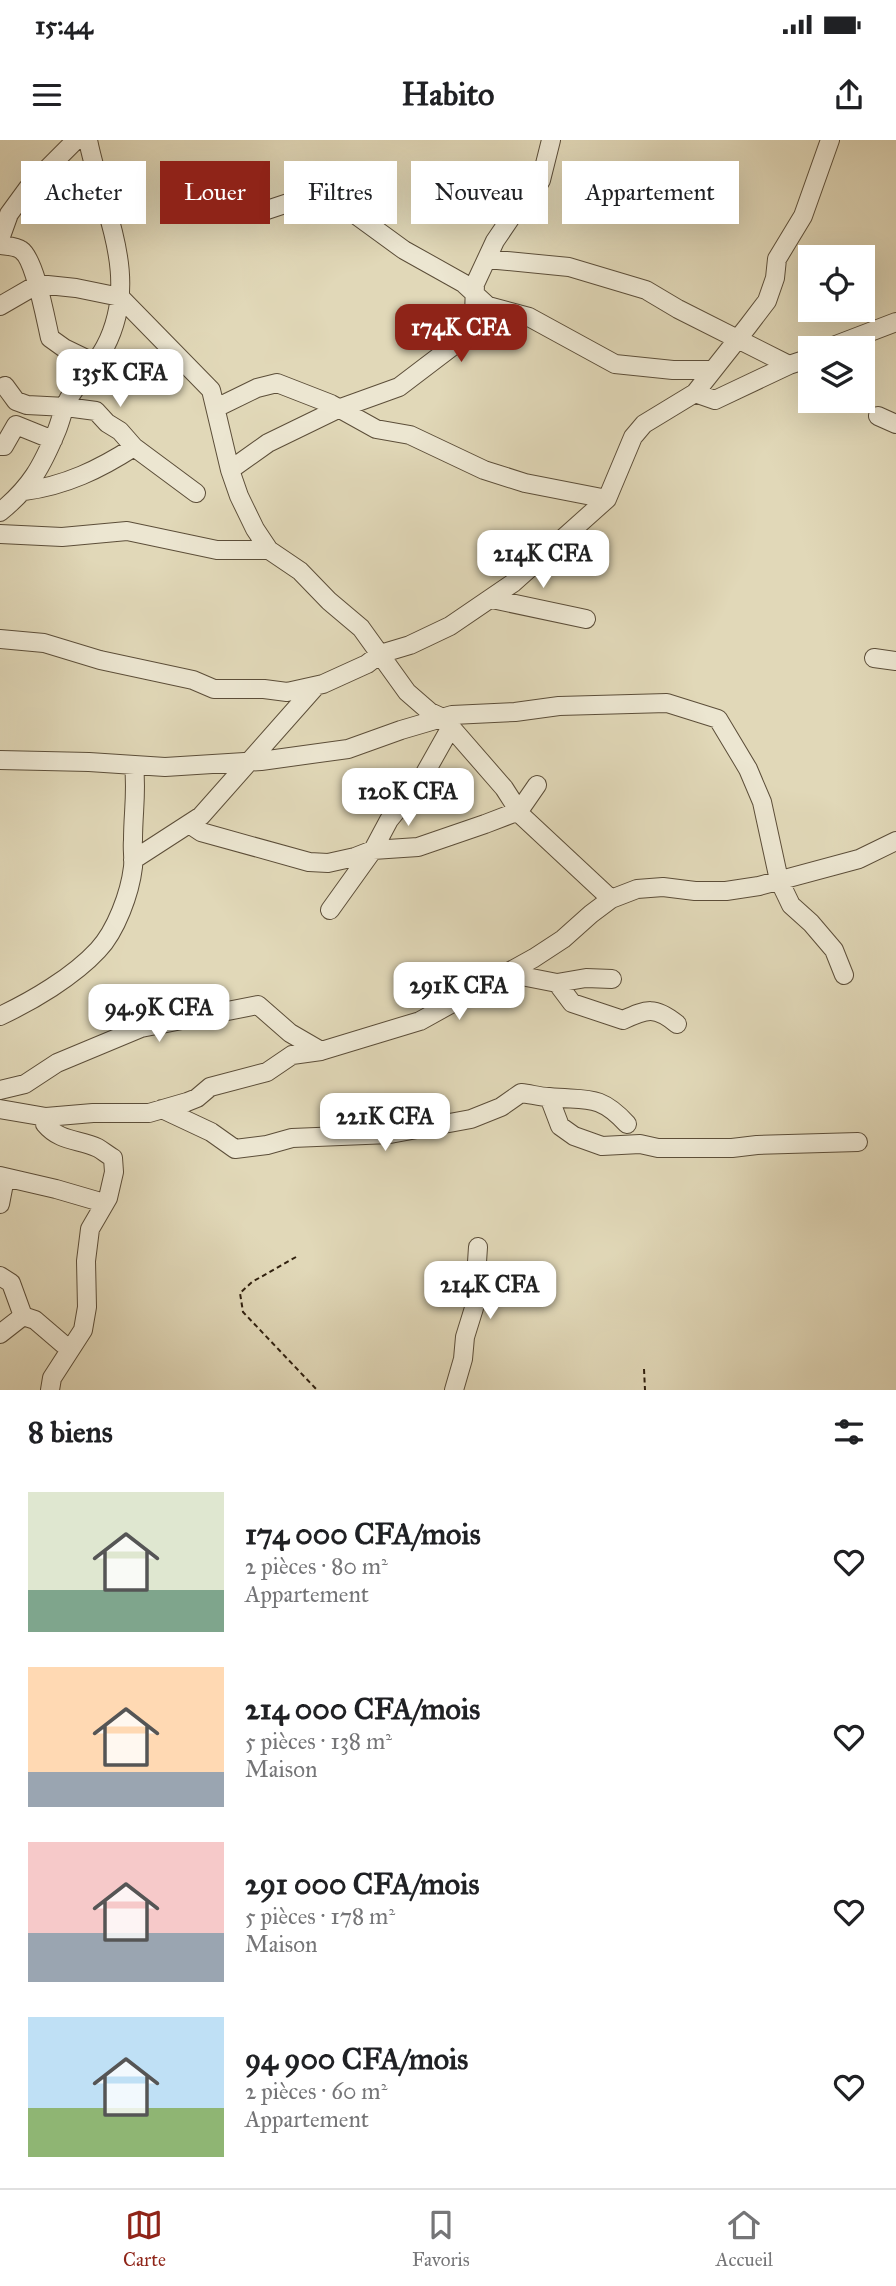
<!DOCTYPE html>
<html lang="fr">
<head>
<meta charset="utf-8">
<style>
  body { margin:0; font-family:"IM FELL Great Primer",serif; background:#f6f6f6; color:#202124; height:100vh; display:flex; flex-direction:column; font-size:26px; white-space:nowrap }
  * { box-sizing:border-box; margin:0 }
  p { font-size:23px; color:#757577 }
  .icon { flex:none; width:38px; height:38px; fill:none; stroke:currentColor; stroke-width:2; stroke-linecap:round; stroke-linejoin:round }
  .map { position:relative; height:1250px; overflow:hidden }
  .sheet { display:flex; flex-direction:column; background:#fff; flex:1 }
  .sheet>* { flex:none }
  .guide { position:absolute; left:21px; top:21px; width:854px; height:63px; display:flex; gap:14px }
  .buttons { position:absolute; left:798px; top:105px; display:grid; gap:14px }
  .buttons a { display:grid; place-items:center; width:77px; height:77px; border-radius:0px; background:#fff; box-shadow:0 7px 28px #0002; font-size:35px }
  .price { position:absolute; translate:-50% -60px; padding:0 16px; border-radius:14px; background:#fff; color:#222; font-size:23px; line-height:46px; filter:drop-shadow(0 2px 4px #0008) }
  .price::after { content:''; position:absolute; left:50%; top:42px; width:21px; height:16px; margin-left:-10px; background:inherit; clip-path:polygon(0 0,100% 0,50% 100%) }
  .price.active { background:#8f2418; color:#fff }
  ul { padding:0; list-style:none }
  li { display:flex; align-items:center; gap:21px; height:175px; padding:0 28px }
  li span { display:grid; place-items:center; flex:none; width:196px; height:140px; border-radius:0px; color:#555 }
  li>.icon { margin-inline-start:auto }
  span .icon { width:84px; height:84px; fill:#fffc; stroke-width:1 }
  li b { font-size:30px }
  h2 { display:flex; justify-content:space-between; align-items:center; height:84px; padding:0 28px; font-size:30px }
  .tag { padding:0 24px; border-radius:0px; background:#fff; box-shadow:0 7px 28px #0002; font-size:24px; line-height:63px }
  .tag.active { background:#8f2418; color:#fff }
  .status { display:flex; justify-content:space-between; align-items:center; height:49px; padding:0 35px; background:#fff; direction:ltr }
  .status svg { height:19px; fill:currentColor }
  header { display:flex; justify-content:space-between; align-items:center; height:91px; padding:0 28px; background:#fff; font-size:32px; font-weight:700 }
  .tabs { display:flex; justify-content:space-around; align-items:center; height:98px; border-top:2px solid #e0e0e0; background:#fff; font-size:19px; color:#757577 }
  .tabs a { display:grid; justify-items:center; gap:4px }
  .tabs .active { color:#8f2418 }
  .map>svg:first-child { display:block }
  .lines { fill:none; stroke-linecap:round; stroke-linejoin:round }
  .minor-casing { stroke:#5c4e39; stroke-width:20 }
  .path { stroke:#30200f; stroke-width:2; stroke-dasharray:5 3.5; stroke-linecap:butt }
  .minor { stroke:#ece6d1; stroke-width:18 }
</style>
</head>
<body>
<div class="status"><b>15:44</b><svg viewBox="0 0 49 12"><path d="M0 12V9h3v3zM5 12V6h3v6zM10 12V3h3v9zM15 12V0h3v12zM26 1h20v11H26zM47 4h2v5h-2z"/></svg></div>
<header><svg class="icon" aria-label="menu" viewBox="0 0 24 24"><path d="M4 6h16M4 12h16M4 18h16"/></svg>Habito<svg class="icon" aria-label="share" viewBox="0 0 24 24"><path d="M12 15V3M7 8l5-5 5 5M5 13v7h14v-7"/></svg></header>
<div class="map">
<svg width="896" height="1250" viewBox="0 0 896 1250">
  <rect width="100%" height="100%" fill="#e1d8b8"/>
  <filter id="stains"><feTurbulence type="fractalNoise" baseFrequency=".00286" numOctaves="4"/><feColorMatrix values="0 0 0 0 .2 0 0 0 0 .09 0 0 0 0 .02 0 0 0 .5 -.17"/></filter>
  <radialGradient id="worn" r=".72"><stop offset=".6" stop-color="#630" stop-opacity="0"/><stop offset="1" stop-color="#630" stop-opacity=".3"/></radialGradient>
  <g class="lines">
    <defs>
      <path id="minor" d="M264,71L318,53L334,59L404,110L463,143L488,166L529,177L615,224L673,230H713
        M0,99L9,74L28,48L76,0
        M0,105C6,106 16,106 21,110C35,119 46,181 50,198L64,208L95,223
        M487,119L569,127L646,150L678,169L789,225
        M0,166L38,144L76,148L120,157L211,250L230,330L239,356L255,389L269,410L300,431L329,461L361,488L407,552L430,572L443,578L504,648L522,676L611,759
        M828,208L896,182
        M5,246L16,261L27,265L66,267L96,271L107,283L120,291L134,307L196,353
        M695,253L715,260L789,225L810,218
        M216,268L257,248L277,243L331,264L376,289L410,295L484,330L525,343L607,359
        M878,276L896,284
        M0,306H4L16,285L53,300
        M230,330L268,303L338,269L399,247L470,193L474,176L475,144L495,101L514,73L533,54L541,40L551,0
        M24,351C65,346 100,329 134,307
        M0,372C31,347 42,326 57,290C61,280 63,269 68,260C78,241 95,226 105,207C142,136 102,71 88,0
        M0,394L62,397L127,391L217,410H269
        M492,459L586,479
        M0,499L44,503L100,520L193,540L214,549H264L287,552L323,544L367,524L380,514L410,505L450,486L513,443L607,359L633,297L644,284L695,253L748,186L767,161L775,138L777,119L803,76L830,0
        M874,518L896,521
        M0,620L89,622L165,627L261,621L348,609L401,590L452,575L515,572L559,566L667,563L718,579L748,629L762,662L779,740L791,765L811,783L834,810L844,835
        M189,684L201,692L309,722L328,723L355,717L373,710L418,707L485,684L519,671L537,645
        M133,720L201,676L316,546
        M330,770L373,710L389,680L420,642L451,587
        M506,833L557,843L572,863L623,880C647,869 655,866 677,884
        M557,843L586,838L612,839
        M0,876C32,861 73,837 98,810C116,791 130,753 133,727C134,718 132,709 133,700C133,672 137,653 134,625
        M0,950L25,944L57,923L141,888L258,865L290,893L321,911
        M549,957L560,986L574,996L602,1006L640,1004L658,1008H732L757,1005L858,1002
        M0,969L46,977L93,973H149L187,962L197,958L210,947L267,932L292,915L321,911L420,881L534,818L563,799L591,774L611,759L637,749L663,747L695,751H726L759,746L859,719L896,701
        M162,969L211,992L235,1009L267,1005L292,998L390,994L471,979L501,967L521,953C531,954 540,957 549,957C586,961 599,953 627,984
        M46,977L45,984C60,1002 79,999 98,1008C103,1011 108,1015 113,1018L114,1032L108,1058L90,1089L86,1121L87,1167L83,1190L52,1238L50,1250
        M0,1036L56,1049L104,1063
        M0,1064L5,1038
        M0,1136L11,1143L23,1176
        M0,1194L23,1176L35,1180L70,1210
        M454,1250L463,1219L465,1197L474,1168L478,1107"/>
    </defs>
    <use href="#minor" class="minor-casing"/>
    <path class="path" d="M296,1117L252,1142L240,1153L243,1172L317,1250
      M644,1229L645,1250"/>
    <use href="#minor" class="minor"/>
  </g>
  <rect width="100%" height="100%" filter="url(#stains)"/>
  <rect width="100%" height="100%" fill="url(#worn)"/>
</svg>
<div class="buttons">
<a><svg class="icon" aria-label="locate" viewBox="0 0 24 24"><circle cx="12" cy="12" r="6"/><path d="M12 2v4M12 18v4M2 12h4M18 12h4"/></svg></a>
<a><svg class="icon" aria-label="layers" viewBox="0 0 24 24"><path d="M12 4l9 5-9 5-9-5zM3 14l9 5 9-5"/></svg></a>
</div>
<b class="price active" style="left:461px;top:224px">174K CFA</b>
<b class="price" style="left:120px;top:269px">135K CFA</b>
<b class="price" style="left:543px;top:450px">214K CFA</b>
<b class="price" style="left:408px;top:688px">120K CFA</b>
<b class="price" style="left:459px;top:882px">291K CFA</b>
<b class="price" style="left:159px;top:904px">94.9K CFA</b>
<b class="price" style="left:385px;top:1013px">221K CFA</b>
<b class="price" style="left:490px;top:1181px">214K CFA</b>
<div class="guide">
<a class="tag">Acheter</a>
<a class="tag active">Louer</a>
<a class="tag">Filtres</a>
<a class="tag">Nouveau</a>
<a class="tag">Appartement</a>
</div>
</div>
<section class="sheet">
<h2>8 biens<svg class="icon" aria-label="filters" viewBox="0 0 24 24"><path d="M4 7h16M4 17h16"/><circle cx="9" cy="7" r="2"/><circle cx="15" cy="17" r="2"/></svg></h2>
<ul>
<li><span style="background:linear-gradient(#dfe7d0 70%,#7fa58c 0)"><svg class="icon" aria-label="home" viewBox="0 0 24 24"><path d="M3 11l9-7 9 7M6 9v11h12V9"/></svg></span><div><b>174 000 CFA/mois</b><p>2 pièces · 80 m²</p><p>Appartement</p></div><svg class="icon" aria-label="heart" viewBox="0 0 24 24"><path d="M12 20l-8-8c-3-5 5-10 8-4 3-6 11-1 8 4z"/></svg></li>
<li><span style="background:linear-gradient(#ffd9b3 75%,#9aa5b1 0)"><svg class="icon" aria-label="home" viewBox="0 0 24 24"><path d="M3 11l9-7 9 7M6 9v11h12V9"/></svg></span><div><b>214 000 CFA/mois</b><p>5 pièces · 138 m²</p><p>Maison</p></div><svg class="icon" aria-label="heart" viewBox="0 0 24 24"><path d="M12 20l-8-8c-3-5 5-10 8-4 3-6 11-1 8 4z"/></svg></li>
<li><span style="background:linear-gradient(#f6c9c9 65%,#9aa5b1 0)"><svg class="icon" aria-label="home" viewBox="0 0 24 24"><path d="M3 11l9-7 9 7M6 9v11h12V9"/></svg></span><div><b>291 000 CFA/mois</b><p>5 pièces · 178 m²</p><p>Maison</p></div><svg class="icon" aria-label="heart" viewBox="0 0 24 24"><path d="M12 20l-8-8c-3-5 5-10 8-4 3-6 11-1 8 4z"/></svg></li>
<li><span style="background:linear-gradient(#bfe0f5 65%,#8fb573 0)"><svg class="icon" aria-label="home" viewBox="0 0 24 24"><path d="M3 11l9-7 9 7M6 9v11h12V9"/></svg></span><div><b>94 900 CFA/mois</b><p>2 pièces · 60 m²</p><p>Appartement</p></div><svg class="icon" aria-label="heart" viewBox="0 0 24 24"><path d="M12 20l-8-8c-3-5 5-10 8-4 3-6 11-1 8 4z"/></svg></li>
</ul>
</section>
<nav class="tabs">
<a class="active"><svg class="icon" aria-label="map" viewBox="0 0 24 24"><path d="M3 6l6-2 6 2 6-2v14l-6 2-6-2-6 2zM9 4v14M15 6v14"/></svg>Carte</a>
<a><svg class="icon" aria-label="saved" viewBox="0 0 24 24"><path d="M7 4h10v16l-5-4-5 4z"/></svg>Favoris</a>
<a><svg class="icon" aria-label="home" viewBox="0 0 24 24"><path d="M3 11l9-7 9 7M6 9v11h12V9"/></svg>Accueil</a>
</nav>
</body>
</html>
